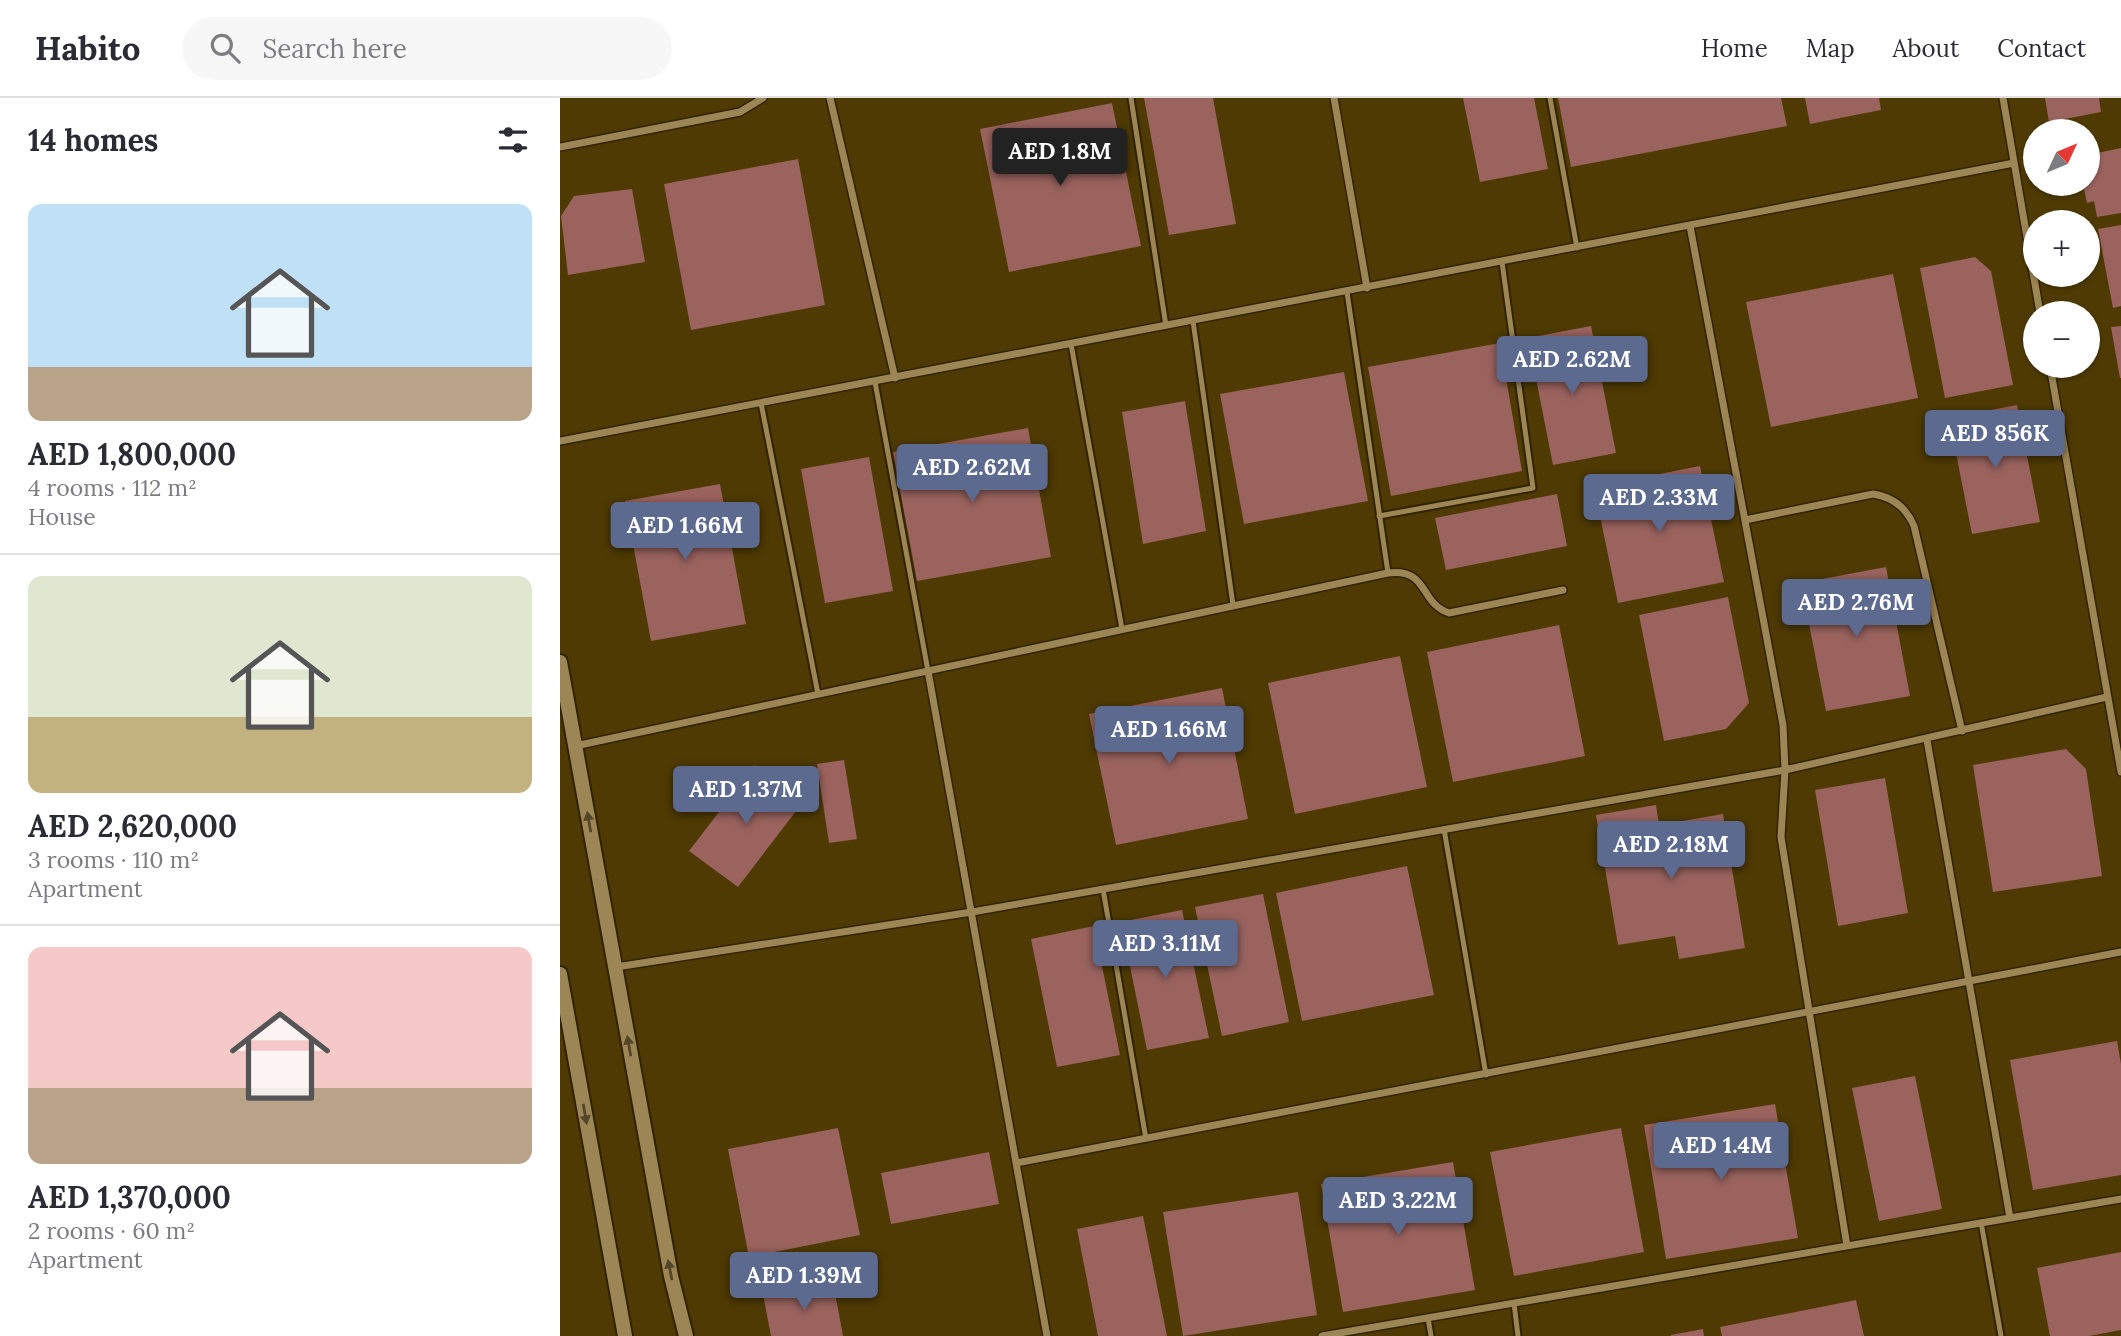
<!DOCTYPE html>
<html lang="en">
<head>
<meta charset="utf-8">
<style>
  body { margin:0; font-family:Lora,serif; background:#f7f7f7; color:#2b2b33; height:100vh; display:flex; flex-direction:column; font-size:26px; white-space:nowrap }
  * { box-sizing:border-box; margin:0 }
  p { font-size:23px; color:#7c7c81 }
  .icon { flex:none; width:38px; height:38px; fill:none; stroke:currentColor; stroke-width:2; stroke-linecap:round; stroke-linejoin:round }
  .map { position:relative; flex:1; overflow:hidden }
  .details { display:flex; flex-direction:column; background:#fff; width:560px }
  .details>* { flex:none }
  .needle { width:46px; rotate:46deg }
  .controls { position:absolute; left:1463px; top:21px; display:grid; gap:14px }
  .controls a { display:grid; place-items:center; width:77px; height:77px; border-radius:50%; background:#fff; box-shadow:0 2px 5px #0004; font-size:35px }
  .price { position:absolute; translate:-50% -60px; padding:0 16px; border-radius:7px; background:#5b6a8e; color:#fff; font-size:23px; line-height:46px; filter:drop-shadow(0 2px 4px #0008) }
  .price::after { content:''; position:absolute; left:50%; top:42px; width:21px; height:16px; margin-left:-10px; background:inherit; clip-path:polygon(0 0,100% 0,50% 100%) }
  .price.selected { background:#222; color:#fff }
  ul { padding:0; list-style:none }
  li { display:grid; align-content:center; gap:14px; height:371px; padding:0 28px }
  li+li { border-top:2px solid #e1e1e2 }
  li span { display:grid; place-items:center; height:217px; border-radius:14px; color:#555 }
  li>.icon { margin-inline-start:auto }
  span .icon { width:126px; height:126px; fill:#fffc; stroke-width:1 }
  li b { font-size:30px }
  h2 { display:flex; justify-content:space-between; align-items:center; height:84px; padding:0 28px; font-size:30px }
  header { display:flex; align-items:center; gap:42px; box-sizing:border-box; height:98px; padding:0 35px; background:#fff; border-bottom:2px solid #e1e1e2 }
  header strong { font-size:33px }
  nav { display:flex; gap:38px; margin-inline-start:auto; font-size:24px }
  .search { width:490px; height:63px; background:#f7f7f7; display:flex; align-items:center; gap:18px; box-sizing:border-box; padding:0 24px; border-radius:38px; color:#7c7c81; font-size:26px }
  main { display:flex; flex:1; min-height:0 }
  .map>svg:first-child { display:block }
  .building { fill:#9a635e }
  .lines { fill:none; stroke-linecap:round; stroke-linejoin:round }
  .lane-casing { stroke:#312200; stroke-width:9 }
  .street-casing { stroke:#312200; stroke-width:10 }
  .secondary-casing { stroke:#312200; stroke-width:18 }
  .lane { stroke:#9d8655; stroke-width:5 }
  .street { stroke:#9d8655; stroke-width:7 }
  .secondary { stroke:#9d8655; stroke-width:14 }
  .oneway { fill:#544628 }
</style>
</head>
<body>
<header>
<strong>Habito</strong>
<div class="search"><svg class="icon" aria-label="search" viewBox="0 0 24 24"><circle cx="10" cy="10" r="6"/><path d="M15 15l6 6"/></svg>Search here</div>
<nav><a>Home</a><a>Map</a><a>About</a><a>Contact</a></nav>
</header>
<main>
<section class="details">
<h2>14 homes<svg class="icon" aria-label="filters" viewBox="0 0 24 24"><path d="M4 7h16M4 17h16"/><circle cx="9" cy="7" r="2"/><circle cx="15" cy="17" r="2"/></svg></h2>
<ul>
<li><span style="background:linear-gradient(#bfe0f5 75%,#b9a48a 0)"><svg class="icon" aria-label="home" viewBox="0 0 24 24"><path d="M3 11l9-7 9 7M6 9v11h12V9"/></svg></span><div><b>AED 1,800,000</b><p>4 rooms · 112 m²</p><p>House</p></div></li>
<li><span style="background:linear-gradient(#dfe7d0 65%,#c2b280 0)"><svg class="icon" aria-label="home" viewBox="0 0 24 24"><path d="M3 11l9-7 9 7M6 9v11h12V9"/></svg></span><div><b>AED 2,620,000</b><p>3 rooms · 110 m²</p><p>Apartment</p></div></li>
<li><span style="background:linear-gradient(#f6c9c9 65%,#b9a48a 0)"><svg class="icon" aria-label="home" viewBox="0 0 24 24"><path d="M3 11l9-7 9 7M6 9v11h12V9"/></svg></span><div><b>AED 1,370,000</b><p>2 rooms · 60 m²</p><p>Apartment</p></div></li>
</ul>
</section>
<div class="map">
<svg width="1561" height="1238" viewBox="0 0 1561 1238">
  <rect width="100%" height="100%" fill="#4f3a03"/>
  <path class="building" d="M584,0H653L676,126L609,137Z
    M903,0H974L988,71L920,84Z
    M998,0H1221L1227,28L1011,69Z
    M1245,0H1319L1321,12L1250,26Z
    M1485,0H1539L1541,14L1489,24Z
    M552,5L581,148L449,174L420,31Z
    M1561,50V115L1537,119L1534,103L1527,105L1523,86H1528V57Z
    M238,61L265,207L131,232L104,86Z
    M72,91L85,164L8,177L1,118L14,98Z
    M1561,127V208L1553,210L1538,131Z
    M1415,159L1431,173L1453,287L1385,300L1360,170Z
    M1333,176L1358,300L1211,329L1186,204Z
    M1031,228L1056,355L993,367L968,240Z
    M1561,228V280H1560L1551,229Z
    M940,245L962,373L831,398L808,269Z
    M784,274L808,403L684,426L660,296Z
    M625,303L646,433L583,446L562,314Z
    M1457,307L1480,424L1412,436L1389,320Z
    M468,330L491,459L357,483L333,354Z
    M309,359L333,493L265,505L241,371Z
    M1140,368L1164,484L1058,505L1034,389Z
    M160,386L186,526L91,543L65,403Z
    M997,396L1007,448L886,472L875,420Z
    M1326,469L1350,598L1266,613L1241,485Z
    M1168,499L1189,605L1166,631L1104,643L1079,517Z
    M999,527L1025,658L893,684L867,554Z
    M840,558L867,689L735,716L708,585Z
    M662,590L688,721L556,747L529,616Z
    M1506,651L1526,671L1542,778L1433,794L1413,667Z
    M284,662L297,741L269,745L257,666Z
    M195,667L243,704L178,789L129,753Z
    M1325,680L1348,815L1278,828L1255,692Z
    M1096,707L1099,727L1163,716L1185,850L1119,861L1115,838L1058,847L1036,717Z
    M847,768L874,897L742,923L716,795Z
    M703,796L729,924L662,938L635,809Z
    M622,812L649,940L587,952L561,824Z
    M534,828L560,957L497,969L471,841Z
    M1557,943L1561,966V1077L1473,1092L1450,962Z
    M1355,978L1382,1111L1319,1123L1292,990Z
    M1215,1006L1238,1140L1106,1161L1084,1027Z
    M278,1030L300,1137L189,1159L168,1051Z
    M1061,1030L1084,1154L954,1178L930,1054Z
    M429,1054L439,1106L331,1126L321,1075Z
    M893,1064L915,1192L783,1214L761,1086Z
    M738,1094L757,1217L623,1238L603,1114Z
    M583,1118L607,1238H538L517,1131Z
    M1561,1154V1232L1529,1238H1490L1477,1170Z
    M273,1184L283,1238H211L203,1196Z
    M1296,1202L1304,1238H1162L1160,1229Z
    M1143,1231L1144,1238H1111V1237Z"/>
  <g class="lines">
    <defs>
      <path id="lane" d="M571,0L606,228
        M990,0L1017,150
        M787,194L828,475
        M633,223L673,507
        M511,246L562,531
        M315,284L368,573
        M201,305L258,596
        M819,418L973,390L942,164
        M884,731L926,977
        M543,791L586,1041
        M1421,1124L1441,1238
        M954,1205L958,1238
        M868,1220L871,1238"/>
      <path id="street" d="M270,0L335,280
        M774,0L807,190
        M1443,0L1480,215
        M0,49L180,14L203,0
        M1130,128L1223,627L1225,672L1221,739L1287,1148
        M1490,268L1561,674
        M0,343L1454,65
        M1185,422L1313,396C1333,399 1346,409 1354,428L1402,633
        M368,573L487,1238
        M1367,642L1450,1120
        M15,648L828,475C869,470 859,505 889,515L1003,492
        M56,869L412,814L1225,672L1547,599
        M456,1065L1561,854
        M762,1238L1561,1101"/>
      <path id="secondary" d="M0,564L111,1178L126,1238
        M0,876L65,1238"/>
    </defs>
    <use href="#lane" class="lane-casing"/>
    <use href="#street" class="street-casing"/>
    <use href="#secondary" class="secondary-casing"/>
    <use href="#lane" class="lane"/>
    <use href="#street" class="street"/>
    <use href="#secondary" class="secondary"/>
  </g>
  <defs><path id="oneway-solid" d="M-6-.8H1V-3.2L6.5 0L1 3.2V.8H-6Z" transform="scale(1.75)"/></defs>
  <g class="oneway">
    <use href="#oneway-solid" transform="translate(29 724) rotate(-100)"/>
    <use href="#oneway-solid" transform="translate(69 948) rotate(-100)"/>
    <use href="#oneway-solid" transform="translate(25 1016) rotate(80)"/>
    <use href="#oneway-solid" transform="translate(110 1172) rotate(-101)"/>
  </g>
</svg>
<div class="controls">
<a><svg class="needle" viewBox="-14 -14 28 28"><path d="M0-13l5 13h-10z" fill="#e53935"/><path d="M0 13l5-13h-10z" fill="#7c7c81"/></svg></a>
<a>+</a>
<a>−</a>
</div>
<b class="price selected" style="left:500px;top:90px">AED 1.8M</b>
<b class="price" style="left:1012px;top:298px">AED 2.62M</b>
<b class="price" style="left:1435px;top:372px">AED 856K</b>
<b class="price" style="left:412px;top:406px">AED 2.62M</b>
<b class="price" style="left:1099px;top:436px">AED 2.33M</b>
<b class="price" style="left:125px;top:464px">AED 1.66M</b>
<b class="price" style="left:1296px;top:541px">AED 2.76M</b>
<b class="price" style="left:609px;top:668px">AED 1.66M</b>
<b class="price" style="left:186px;top:728px">AED 1.37M</b>
<b class="price" style="left:1111px;top:783px">AED 2.18M</b>
<b class="price" style="left:605px;top:882px">AED 3.11M</b>
<b class="price" style="left:1161px;top:1084px">AED 1.4M</b>
<b class="price" style="left:838px;top:1139px">AED 3.22M</b>
<b class="price" style="left:244px;top:1214px">AED 1.39M</b>
</div>
</main>
</body>
</html>
